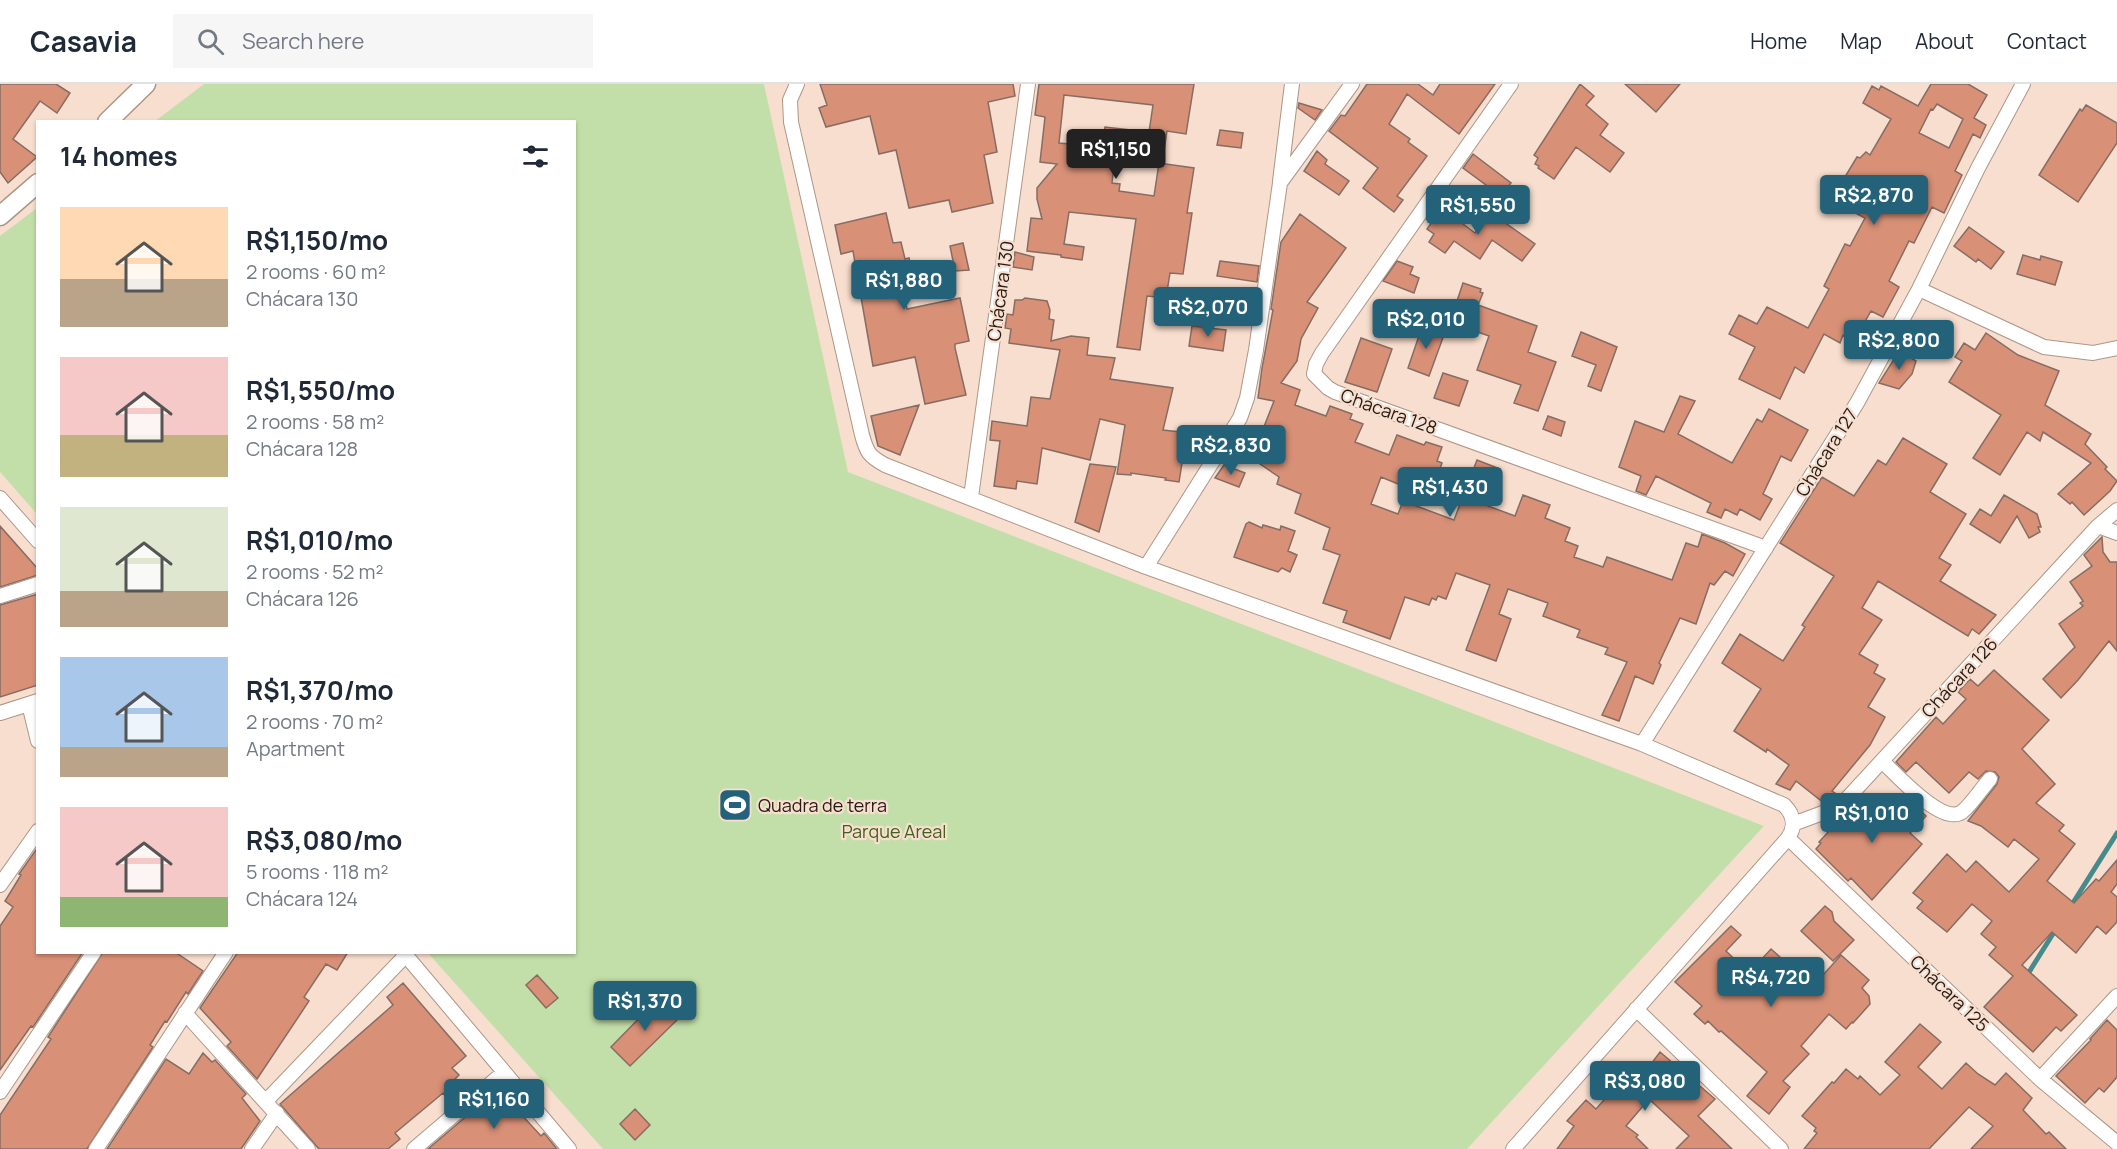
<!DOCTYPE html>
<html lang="en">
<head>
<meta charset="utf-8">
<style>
  body { margin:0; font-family:Manrope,sans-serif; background:#f6f6f7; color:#1f2937; height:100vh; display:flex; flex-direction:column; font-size:22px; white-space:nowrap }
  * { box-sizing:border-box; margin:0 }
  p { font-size:20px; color:#747a83 }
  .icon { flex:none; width:33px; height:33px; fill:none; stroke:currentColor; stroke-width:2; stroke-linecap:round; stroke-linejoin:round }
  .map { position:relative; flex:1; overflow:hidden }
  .side { position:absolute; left:36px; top:36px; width:540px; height:834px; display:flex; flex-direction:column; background:#fff; border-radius:0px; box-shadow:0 2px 4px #0004 }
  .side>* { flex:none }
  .price { position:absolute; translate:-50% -51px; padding:0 14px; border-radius:6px; background:#236278; color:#fff; font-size:20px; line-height:39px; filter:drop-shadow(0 2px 3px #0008) }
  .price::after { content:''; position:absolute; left:50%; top:36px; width:18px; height:14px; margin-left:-9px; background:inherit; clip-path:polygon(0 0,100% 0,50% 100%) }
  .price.current { background:#222; color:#fff }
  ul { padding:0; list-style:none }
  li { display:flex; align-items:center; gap:18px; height:150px; padding:0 24px }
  li span { display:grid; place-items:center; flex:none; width:168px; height:120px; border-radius:0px; color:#555 }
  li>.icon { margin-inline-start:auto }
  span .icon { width:72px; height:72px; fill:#fffc; stroke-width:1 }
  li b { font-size:26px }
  h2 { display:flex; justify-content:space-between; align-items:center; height:72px; padding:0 24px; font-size:26px }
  header { display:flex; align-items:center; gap:36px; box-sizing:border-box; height:84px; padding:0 30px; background:#fff; border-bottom:2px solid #e0e1e3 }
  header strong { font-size:28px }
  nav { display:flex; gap:33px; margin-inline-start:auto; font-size:21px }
  .search { width:420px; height:54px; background:#f6f6f7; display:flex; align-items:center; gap:15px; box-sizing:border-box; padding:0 21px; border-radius:0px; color:#747a83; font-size:22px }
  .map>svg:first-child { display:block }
  .green { fill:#c3dfa9 }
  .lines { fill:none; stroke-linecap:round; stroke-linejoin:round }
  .stream { stroke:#468b8b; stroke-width:5 }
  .building { fill:#d89077; stroke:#866c63; stroke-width:1.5; fill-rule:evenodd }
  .minor-casing { stroke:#ae9687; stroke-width:16 }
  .tertiary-casing { stroke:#ae9687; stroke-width:21 }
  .minor { stroke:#fff; stroke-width:14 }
  .tertiary { stroke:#fff; stroke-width:18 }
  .labels { text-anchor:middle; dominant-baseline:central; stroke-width:4.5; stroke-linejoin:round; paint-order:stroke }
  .street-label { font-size:18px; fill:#241b15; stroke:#f8dece }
  .poi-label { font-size:18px; fill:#241b15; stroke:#f8dece; text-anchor:start }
  .park-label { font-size:18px; fill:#42601d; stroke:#f8dece }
</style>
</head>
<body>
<header>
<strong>Casavia</strong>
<div class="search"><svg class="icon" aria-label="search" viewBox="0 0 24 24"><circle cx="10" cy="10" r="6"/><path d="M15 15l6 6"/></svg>Search here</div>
<nav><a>Home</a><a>Map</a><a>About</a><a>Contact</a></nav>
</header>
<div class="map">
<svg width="2117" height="1065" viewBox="0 0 2117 1065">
  <rect width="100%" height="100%" fill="#f8dece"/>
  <path class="green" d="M204,0H764L848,388L1764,742L1467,1065H603L428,869L574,868V38H154Z
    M37,124V430L0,388V152Z"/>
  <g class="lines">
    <path class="stream" d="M2071,822L2117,749
      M2026,893L2056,845"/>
  </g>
  <path class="building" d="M0,0H56L70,9L57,29L40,17L13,55L37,73L8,99L0,88Z
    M820,0H1013L1015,12L988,18L997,68L984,71L993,119L952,128L949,116L909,124L896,66L879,70L870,32L826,43L819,24L827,21Z
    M1039,0H1194L1186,50L1167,47L1162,80L1145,78L1146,67L1116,64L1112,99L1120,100L1119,107L1154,112L1159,79L1194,84L1187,129H1192L1183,190L1170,189L1166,214L1147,212L1140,266L1117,263L1136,135L1069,128L1064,160L1084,163L1082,176L1061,173V171L1027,167L1031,134L1042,135L1037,115V104L1057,80L1040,78L1045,33L1035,31ZM1064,11L1153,21L1149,48L1105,43L1102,63L1059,59Z
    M1367,0H1418L1433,11L1440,0H1495L1459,50L1407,10L1389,40L1410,55L1408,58L1427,72L1397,112L1403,116L1394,128L1363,104L1378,84L1329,47L1341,31L1345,32Z
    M1580,0L1594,12L1586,21L1608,40L1600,51L1624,69L1610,88L1576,63L1554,95L1538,84L1539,82L1535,80L1538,74L1534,71Z
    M1625,0H1680L1656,28Z
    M1931,0H1968L1987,11L1974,34L1986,41L1980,54L1973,50L1955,87L1962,91L1944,129L1932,123L1914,159L1909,157L1889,197L1899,203L1883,233L1871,227L1854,257L1843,251L1840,259L1824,250L1804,289L1795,283L1780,315L1739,295L1755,263L1729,250L1739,231L1757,240L1767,223L1808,244L1829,205L1824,202L1845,160L1850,162L1865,134L1831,116L1857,73L1860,74L1866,68L1870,71L1891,35L1863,19L1872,2L1879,6L1881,2L1918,22ZM1937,20L1963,35L1949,64L1919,49L1931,25L1933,26Z
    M1299,19L1322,26L1315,36L1298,24Z
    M2086,21L2117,39V59L2078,118L2039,91L2080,25L2082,27Z
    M1220,46L1243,49L1241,64L1217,61Z
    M1317,67L1327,76L1325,80L1349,97L1339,111L1304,87Z
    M1473,70L1511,99L1501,112L1463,84Z
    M1442,124L1475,149L1490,128L1535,160L1522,177L1492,156L1480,175L1454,157L1445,169L1429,158L1434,150L1427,145Z
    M886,129L893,159L901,158L905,175L909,174L914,197L902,200L907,225L960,214L969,257L955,260V264L966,311L925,320L915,273L873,282L853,167L841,170L835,141Z
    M1300,130L1346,164L1307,218L1318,224L1301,255L1297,277L1281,299L1300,306L1295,321L1326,332L1330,322L1352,330L1350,335L1363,340L1355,358L1389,371L1397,351L1424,361L1426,358L1442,363L1437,377L1442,379L1437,393L1415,386L1408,404L1381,393L1371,420L1398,430L1403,417L1454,436L1477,376L1500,385L1494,400L1496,401L1488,422L1515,432L1523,411L1550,421L1545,434L1570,444L1565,457L1578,462L1574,473L1603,483L1607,473L1672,496L1686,459L1698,463L1702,450L1725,459L1745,470L1733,492L1725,487L1714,501L1710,499L1696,540L1680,534L1659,579L1661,581L1653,600L1635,592L1619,637L1602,631L1627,578L1605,570L1608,564L1577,553L1580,546L1543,532L1548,519L1508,505L1499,530L1511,535L1496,577L1466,566L1490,501L1456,489L1446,515L1438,512L1436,516L1432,514L1429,521L1405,513L1390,555L1343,538L1347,527L1323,519L1340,471L1323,465L1330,444L1295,429L1301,410L1277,400L1279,393L1244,369L1256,351L1260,353L1274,317L1258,314L1262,284L1273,226L1271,225L1281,158Z
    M1969,143L2004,168L1991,185L1978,175L1976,178L1954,162Z
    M963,159L969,186L955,187L950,162Z
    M1015,168L1034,173L1032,186L1013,183Z
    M2023,171L2040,176L2041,172L2062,178L2055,201L2017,190Z
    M1220,177L1259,182L1257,198L1217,192Z
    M1397,177L1413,183L1410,190L1419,194L1414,209L1383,197Z
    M1463,199L1481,205L1480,208L1483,209L1478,221L1537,242L1528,268L1556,278L1538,327L1514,319L1521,301L1477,286L1489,252L1450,238Z
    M1025,214L1047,217L1050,226L1049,235L1054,236L1051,257L1071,252L1089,254L1087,271L1115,274L1110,295L1173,304L1163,346L1198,350L1195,375L1183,373L1179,398L1165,396L1166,394L1131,389V391L1117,390L1125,341L1100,335L1090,376L1042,364L1037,400L1017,397L1016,405L994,402L1000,357L990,356L992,337L1027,342L1031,313L1050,315L1060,266L1009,259L1011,245L1005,244L1007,230L1013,231L1015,216H1022Z
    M1423,240L1445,248L1429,292L1408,284Z
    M1192,242L1226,246L1223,267L1189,262Z
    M1581,248L1617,263L1601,307L1588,302L1596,281L1572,272Z
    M1986,249L2018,271L2059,287L2045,321L2091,350L2085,360L2107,383L2105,385L2117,397L2110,407L2084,431L2072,418L2070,420L2058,410L2091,379L2043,348L2040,357L2027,348L2000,391L1973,374L2001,331L1949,298L1962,277L1955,273L1964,259L1975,266Z
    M1361,254L1392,265L1377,308L1345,298Z
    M1897,265L1916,277L1912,290L1899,305L1879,299L1893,277Z
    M1443,289L1468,297L1459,322L1434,314Z
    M1680,312L1695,317L1678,350L1732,379L1757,335L1762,338L1769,325L1808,346L1791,377L1781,372L1763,410L1772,415L1760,436L1740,425L1737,431L1725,425L1721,434L1707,428L1711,419L1656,392L1646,411L1636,407L1641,392L1619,383L1635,337L1664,348Z
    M919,321L900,371L878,362L871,332Z
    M1548,332L1565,338L1561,352L1543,345Z
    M1903,354L1947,380L1930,408L1966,430L1939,474L1951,481L1940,497L1996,531L1979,550L1972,545L1968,552L1878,497L1862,524L1882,536L1859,570L1878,581L1874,589L1885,595L1868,623L1885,633L1870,661L1832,707L1838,711L1824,719L1796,697L1790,706L1776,700L1789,681L1767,665L1766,668L1734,647L1761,605L1722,579L1740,550L1783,577L1805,543L1802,541L1834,492L1780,459L1822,393L1854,412L1878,376L1886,381Z
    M1090,380L1116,383L1099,448L1075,438Z
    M1224,381L1245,389L1239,403L1215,394Z
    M2004,411L2037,430L2041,443H2038L2040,448L2029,454L2017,432L2000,459L1970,440L1980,425L1991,432Z
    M1249,438L1262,444L1263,441L1280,446L1281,442L1295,447L1288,467L1297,471L1290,488L1282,484L1278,488L1234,473L1246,440Z
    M0,442L38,485V491L0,503Z
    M2102,453L2103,468L2110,478H2117V567L2109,557L2078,596L2061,614L2043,595L2075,563L2059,540L2083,522L2080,519L2083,517L2070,498L2092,482L2084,471Z
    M38,510V601L0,613V521Z
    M1994,586L2049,636L2022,665L2055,700L2036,719L2064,741L2059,747L2075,760L2047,797L2074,819L2096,795L2099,797L2117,776V800L2111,808L2117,813V838L2106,850L2097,842L2076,869L2052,848L2022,881L2077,931L2061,947L2056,943L2033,968L1984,923L2013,892L1989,871L1996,863L1981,850L1992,837L1972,820L1947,848L1917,824L1923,817L1913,809L1947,770L1966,788L1976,777L2009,808L2039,775L2014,755L2008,763L1981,742L1968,737L1997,700L1999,693L1995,688L1986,687L1978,695L1969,688L1949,709L1916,678L1906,688L1896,678L1936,633L1943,640L1966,615L1958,608L1970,595L1978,602Z
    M1904,711L1926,732L1910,749L1922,760L1872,816L1851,794L1848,797L1816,765L1821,759L1819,758L1832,744L1829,742L1841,734L1839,731L1861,715L1882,735Z
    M38,763V868H83L33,943L31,942L0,986V842L13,823L5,817L21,791L19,790Z
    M1825,822L1832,828L1834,837L1854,856L1833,877L1801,847Z
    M1731,842L1741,851L1726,867L1749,889L1771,865L1790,882L1793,879L1815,900L1841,871L1869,896L1862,904L1869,912L1870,920L1853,939L1852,938L1846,945L1829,930L1801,962L1809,970L1783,997L1790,1003L1769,1030L1747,1012L1767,988L1721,947L1719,948L1708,937L1705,940L1694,930L1702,922L1675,898Z
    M103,868H175L203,887L188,910L186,908L167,938L165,937L150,961L153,963L87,1065H0V1031L51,955L48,953Z
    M238,868H348L337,886L326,880L304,913L309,917L257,995L227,962L231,958L200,924Z
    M537,891L558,914L546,924L526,901Z
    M403,899L466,972L452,984L459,991L453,997L458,1002L446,1013L443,1009L395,1049L400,1055L388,1065H319L280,1020L393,921L387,913Z
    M659,914L679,934L630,982L611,963Z
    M2107,936L2117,946V993L2104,1008L2099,1004L2085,1019L2056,992L2091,956L2090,955Z
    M1920,940L1941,958L1918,983L1942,1005L1966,979L1978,990L1995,1001L2006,989L2032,1014L2023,1026L2046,1050L2049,1048L2066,1065H1971L1993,1042L1969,1023L1929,1065H1804L1817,1049L1814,1047L1816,1044L1802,1032L1832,998L1834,999L1846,985L1858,995L1860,992L1880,1011L1900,991L1885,978Z
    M1660,968L1715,1015L1698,1032L1732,1065H1676L1689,1052L1649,1015L1626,1042L1638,1051L1636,1053L1648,1065H1557L1574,1042L1567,1037L1586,1016L1596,1025L1619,999L1630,1008Z
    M203,969L212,978L215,976L246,1010L242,1014L260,1037L241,1065H107L166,975L189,990Z
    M489,1013L503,1014L516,1031L519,1028L541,1052L544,1049L557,1065H428Z
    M635,1025L650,1041L635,1056L620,1040Z"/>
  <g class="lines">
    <defs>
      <path id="minor" d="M797,0L790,16L791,38L862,351C867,369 869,372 885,381L1146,483L1642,660L1784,721C1794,731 1796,742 1788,754L1513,1065
        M1511,0L1322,269L1316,280L1314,290L1328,304L1335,308L1766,464
        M1280,97L1292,0
        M1919,205L2044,263L2093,269L2117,264
        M971,413L1028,0
        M0,414L38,457
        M2098,442L2117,426
        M1146,483L1240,334L1247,314L1256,266L1280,99L1352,0
        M0,512L38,500
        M29,620L38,657
        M0,629L38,617
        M1642,660L1857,319L1919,205L1978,84L2023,0
        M1882,677C1896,690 1942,742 1962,728C1971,721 1982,704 1990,695
        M1793,740L1828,727L1844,718L2098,442L2117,449
        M1788,754L2040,995L2117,1059
        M0,801L38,747
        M403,868L569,1065
        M1636,925L1781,1065
        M185,929L308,1065
        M2040,995L2117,912
        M0,1008L94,868
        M266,1017L406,871
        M96,1065L226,868
        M252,1065L277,1029
        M414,1065L503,989"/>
      <path id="tertiary" d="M107,38L146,0
        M0,132L38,99"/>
    </defs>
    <use href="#minor" class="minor-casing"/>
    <use href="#tertiary" class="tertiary-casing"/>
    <use href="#minor" class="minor"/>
    <use href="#tertiary" class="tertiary"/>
  </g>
  <defs>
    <symbol id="stadium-square" viewBox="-11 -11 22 22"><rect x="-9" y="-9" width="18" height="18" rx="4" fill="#236278" stroke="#f8dece"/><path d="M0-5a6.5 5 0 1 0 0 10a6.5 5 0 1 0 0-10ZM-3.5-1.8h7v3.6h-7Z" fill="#fff"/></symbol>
  </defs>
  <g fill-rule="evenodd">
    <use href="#stadium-square" x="716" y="702" width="38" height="38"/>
  </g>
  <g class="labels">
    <g class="street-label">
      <text transform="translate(1000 207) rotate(-82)">Chácara 130</text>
      <text transform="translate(1389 327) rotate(20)">Chácara 128</text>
      <text transform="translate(1826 368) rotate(-58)">Chácara 127</text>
      <text transform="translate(1959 593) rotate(-47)">Chácara 126</text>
      <text transform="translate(1950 909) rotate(44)">Chácara 125</text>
    </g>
    <g class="poi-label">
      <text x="758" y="721">Quadra de terra</text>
    </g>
    <g class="park-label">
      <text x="894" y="747">Parque Areal</text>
    </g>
  </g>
</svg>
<b class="price current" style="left:1116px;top:96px">R$1,150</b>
<b class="price" style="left:1874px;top:142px">R$2,870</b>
<b class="price" style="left:1478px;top:152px">R$1,550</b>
<b class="price" style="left:904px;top:227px">R$1,880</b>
<b class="price" style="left:1208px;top:254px">R$2,070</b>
<b class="price" style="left:1426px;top:266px">R$2,010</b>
<b class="price" style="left:1899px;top:287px">R$2,800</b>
<b class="price" style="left:1231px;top:392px">R$2,830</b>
<b class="price" style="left:1450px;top:434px">R$1,430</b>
<b class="price" style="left:1872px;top:760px">R$1,010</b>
<b class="price" style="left:1771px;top:924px">R$4,720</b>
<b class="price" style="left:645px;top:948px">R$1,370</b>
<b class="price" style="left:1645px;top:1028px">R$3,080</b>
<b class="price" style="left:494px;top:1046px">R$1,160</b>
<section class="side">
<h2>14 homes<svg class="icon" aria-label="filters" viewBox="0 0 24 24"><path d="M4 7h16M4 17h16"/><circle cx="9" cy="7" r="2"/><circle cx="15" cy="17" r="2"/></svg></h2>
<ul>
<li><span style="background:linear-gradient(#ffd9b3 60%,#b9a48a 0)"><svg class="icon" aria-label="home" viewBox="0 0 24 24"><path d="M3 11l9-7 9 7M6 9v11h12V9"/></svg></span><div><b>R$1,150/mo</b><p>2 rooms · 60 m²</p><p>Chácara 130</p></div></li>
<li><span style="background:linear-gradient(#f6c9c9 65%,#c2b280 0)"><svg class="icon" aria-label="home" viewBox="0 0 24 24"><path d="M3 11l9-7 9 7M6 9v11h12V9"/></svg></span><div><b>R$1,550/mo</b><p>2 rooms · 58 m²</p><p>Chácara 128</p></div></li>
<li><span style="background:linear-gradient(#dfe7d0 70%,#b9a48a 0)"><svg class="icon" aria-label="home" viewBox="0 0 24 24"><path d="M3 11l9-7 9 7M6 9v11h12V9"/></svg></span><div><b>R$1,010/mo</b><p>2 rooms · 52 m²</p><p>Chácara 126</p></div></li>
<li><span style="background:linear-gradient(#a9c7e8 75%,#b9a48a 0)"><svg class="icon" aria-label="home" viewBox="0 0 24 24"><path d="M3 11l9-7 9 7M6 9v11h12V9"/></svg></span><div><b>R$1,370/mo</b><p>2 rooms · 70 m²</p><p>Apartment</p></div></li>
<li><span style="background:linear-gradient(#f6c9c9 75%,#8fb573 0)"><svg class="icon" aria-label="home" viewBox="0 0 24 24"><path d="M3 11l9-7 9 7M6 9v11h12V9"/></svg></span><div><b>R$3,080/mo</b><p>5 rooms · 118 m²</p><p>Chácara 124</p></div></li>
</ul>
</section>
</div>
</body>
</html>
